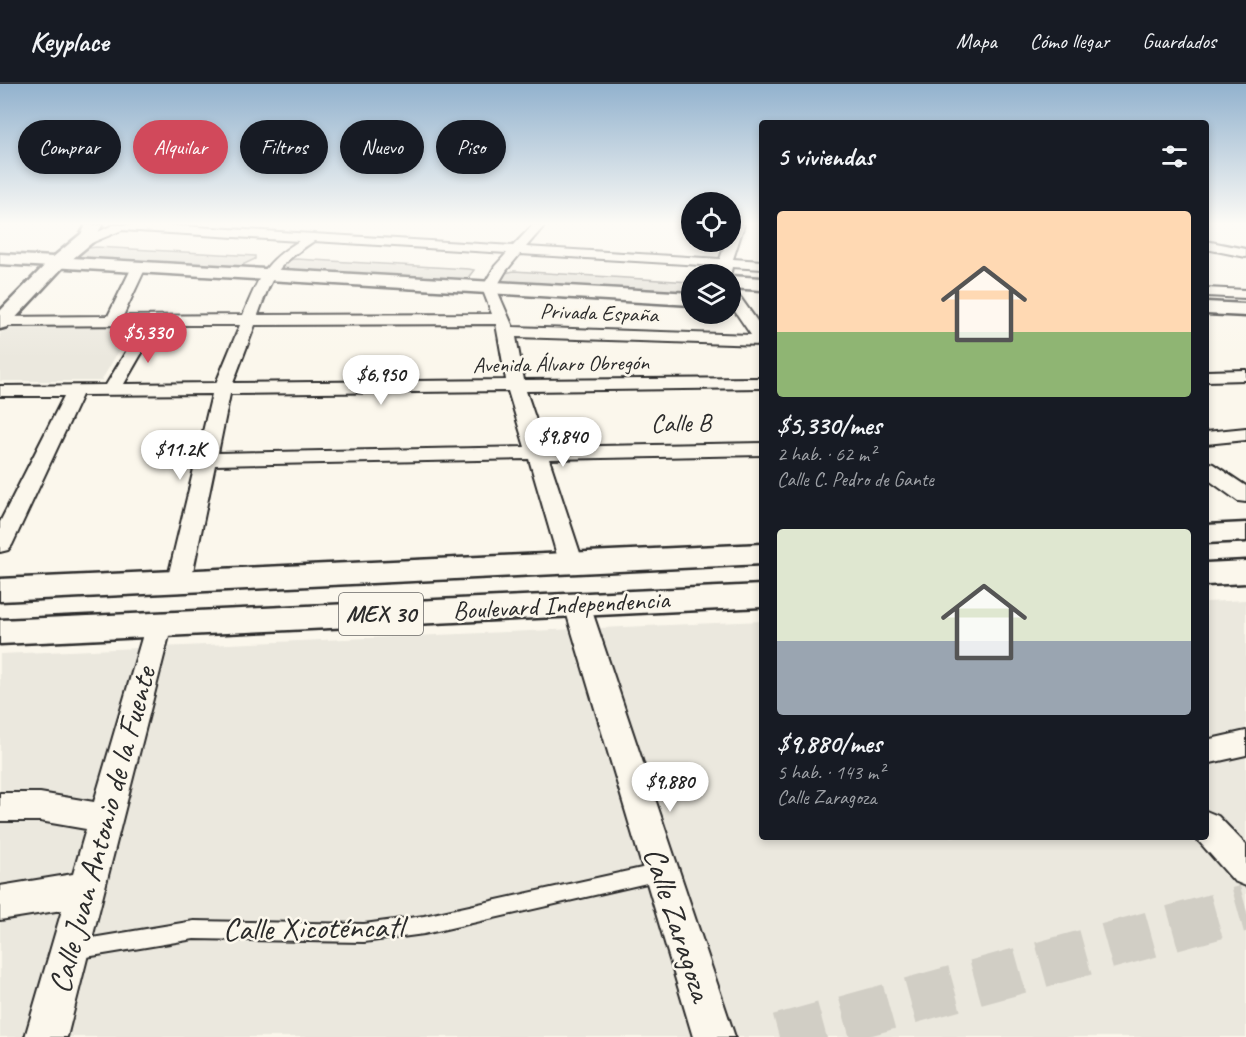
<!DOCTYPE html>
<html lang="es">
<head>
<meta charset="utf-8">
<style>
  body { margin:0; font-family:Caveat,sans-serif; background:#20242c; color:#f1f3f6; height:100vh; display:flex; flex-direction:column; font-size:22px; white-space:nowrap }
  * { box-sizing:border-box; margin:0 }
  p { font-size:20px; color:#9ea1a6 }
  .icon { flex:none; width:33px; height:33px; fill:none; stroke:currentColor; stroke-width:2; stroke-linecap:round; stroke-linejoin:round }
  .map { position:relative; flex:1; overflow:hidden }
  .side { position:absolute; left:759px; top:36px; width:450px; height:720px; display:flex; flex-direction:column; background:#171b24; border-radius:6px; box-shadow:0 3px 9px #0003 }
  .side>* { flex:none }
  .top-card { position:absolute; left:18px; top:36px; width:570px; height:54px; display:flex; gap:12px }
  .buttons { position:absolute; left:681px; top:108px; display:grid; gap:12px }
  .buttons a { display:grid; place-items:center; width:60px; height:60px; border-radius:50%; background:#171b24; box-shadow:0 3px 9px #0003; font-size:30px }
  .price { position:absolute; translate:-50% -51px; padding:0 14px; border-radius:21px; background:#fff; color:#222; font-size:20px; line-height:39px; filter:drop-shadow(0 2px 3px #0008) }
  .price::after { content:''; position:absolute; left:50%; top:36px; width:18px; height:14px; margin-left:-9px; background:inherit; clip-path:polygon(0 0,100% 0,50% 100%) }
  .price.selected { background:#d1495b; color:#fff }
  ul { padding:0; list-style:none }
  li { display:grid; align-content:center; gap:12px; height:318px; padding:0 18px }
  li span { display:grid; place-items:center; height:186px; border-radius:6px; color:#555 }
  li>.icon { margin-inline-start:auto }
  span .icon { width:108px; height:108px; fill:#fffc; stroke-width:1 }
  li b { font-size:26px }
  h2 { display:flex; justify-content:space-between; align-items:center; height:72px; padding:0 18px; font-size:26px }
  .tag { padding:0 21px; border-radius:27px; background:#171b24; box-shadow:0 3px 9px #0003; font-size:21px; line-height:54px }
  .tag.selected { background:#d1495b; color:#fff }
  header { display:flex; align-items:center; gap:36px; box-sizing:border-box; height:84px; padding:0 30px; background:#171b24; border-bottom:2px solid #363941 }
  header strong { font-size:28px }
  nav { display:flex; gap:33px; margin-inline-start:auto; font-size:21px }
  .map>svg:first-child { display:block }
  .built { fill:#ebe8de }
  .green { fill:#dddad0; stroke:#84827e; stroke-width:1.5 }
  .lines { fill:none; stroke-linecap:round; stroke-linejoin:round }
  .tertiary-tunnel { stroke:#d1cec5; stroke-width:46; stroke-dasharray:46 22; stroke-linecap:butt }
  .service-casing { stroke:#2b2b2b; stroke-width:4 }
  .minor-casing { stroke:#2b2b2b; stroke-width:4 }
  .primary-casing { stroke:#2b2b2b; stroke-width:5 }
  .trunk-casing { stroke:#2b2b2b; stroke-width:5 }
  .service { fill:#fbf7ec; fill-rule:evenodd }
  .minor { fill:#fbf7ec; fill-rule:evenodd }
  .primary { fill:#fbf7ec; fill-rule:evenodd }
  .trunk { fill:#fbf7ec; fill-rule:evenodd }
  .labels { text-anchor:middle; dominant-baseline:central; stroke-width:5; stroke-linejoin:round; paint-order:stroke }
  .far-street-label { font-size:22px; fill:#2b2b2b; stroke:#fbf7ec }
  .shield { fill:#fbf7ec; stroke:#696865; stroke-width:1.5 }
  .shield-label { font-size:24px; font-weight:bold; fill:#2b2b2b }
  .street-label { font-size:26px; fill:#2b2b2b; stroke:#fbf7ec }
  .near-street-label { font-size:32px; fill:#2b2b2b; stroke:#fbf7ec }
</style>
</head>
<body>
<header>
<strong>Keyplace</strong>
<nav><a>Mapa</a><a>Cómo llegar</a><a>Guardados</a></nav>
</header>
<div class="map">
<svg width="1246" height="953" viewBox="0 0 1246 953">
  <rect width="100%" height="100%" fill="#fbf7ec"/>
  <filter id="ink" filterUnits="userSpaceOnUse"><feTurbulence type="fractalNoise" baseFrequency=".0167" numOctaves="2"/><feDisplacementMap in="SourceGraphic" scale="12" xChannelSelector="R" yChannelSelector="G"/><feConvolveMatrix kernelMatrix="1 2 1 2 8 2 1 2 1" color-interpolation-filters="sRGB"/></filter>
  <g filter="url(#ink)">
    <path class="built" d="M10,239H135L101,297H0V250Z
      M1246,516V953H0V570L762,537V753H1206V518Z"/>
    <path class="green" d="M96,163L255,172V175L236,184L71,173L89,164Z
      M296,175L469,185L474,186L467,195L459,197L282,187L277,184L287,176Z
      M514,187L691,198V210L499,197L505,189Z"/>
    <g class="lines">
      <path class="tertiary-tunnel" d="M779,953L1246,824"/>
      <defs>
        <path id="service" d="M660,780L666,782L669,788L666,794L660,796L424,850L364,858L194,855L74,875L67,873L64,866L67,859L74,857L194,837L364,840L424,832Z"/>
        <path id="minor" d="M113,141H163L513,162L533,141H545L526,163L720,175L726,158H730L732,141H744L733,175L762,177V185L732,183L730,192L719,190L718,182L520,170L506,187L496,204L513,243L751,251L730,220V205L735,206L762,244V261L516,253L524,296L762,294V304L526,307L545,363L762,359V371L549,375L583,478L580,483L571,485L562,483L559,478L529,375L215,381L191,497L188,503L179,505L170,503L167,497L212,310L82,311L12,461L8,466L0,468V438L64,312H0V302L106,301L142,241L3,242L0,241V233L108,232L132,183L139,179L146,183L123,232L243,231C259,193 263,179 299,157L122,146L84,162L80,163L74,159ZM314,157L507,169L495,182L482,204L492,230L258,231C274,188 275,183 314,157ZM496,240L506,296L233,299L255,241ZM158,241H240L216,299L124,300ZM508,307L525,363L218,369L230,310Z
          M1206,157L1246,165V173L1206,165Z
          M1206,204L1246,206V214L1206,212Z
          M1246,286V296L1206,297V287Z
          M1246,344V356L1206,360V348Z
          M1206,378L1213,380L1246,402V418L1238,417L1206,394Z
          M577,513L586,515L590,521L735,953H693L564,521L568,515Z
          M159,531L168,534L172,540L67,953H25L62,826L0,836V802L73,790L86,745L40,737H0V709H40L94,718L146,540L150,534Z
          M1246,647V671L1206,680V656Z
          M1206,727L1218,732L1246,761V802L1234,797L1195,753H1206Z"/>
        <path id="primary" d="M0,170L692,209V221L0,180Z
          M730,192L762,194V206L730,204Z
          M1206,218L1246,220V232L1206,230Z
          M1246,439V457L1206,459V441Z
          M762,460V480L0,517V495Z
          M1246,477V499L1206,501V479Z
          M762,501V523L0,560V536Z"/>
        <path id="trunk" d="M86,141H102L94,157L64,182L7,243L0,245V227L52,174L81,150Z"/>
      </defs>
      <use href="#service" class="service-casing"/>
      <use href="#minor" class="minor-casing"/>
      <use href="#primary" class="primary-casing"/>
      <use href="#trunk" class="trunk-casing"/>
      <use href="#service" class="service"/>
      <use href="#minor" class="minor"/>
      <use href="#primary" class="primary"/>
      <use href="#trunk" class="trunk"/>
    </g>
  </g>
  <linearGradient id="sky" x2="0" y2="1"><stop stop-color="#92b2ce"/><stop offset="0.51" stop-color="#fdfbf6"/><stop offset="1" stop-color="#fdfbf6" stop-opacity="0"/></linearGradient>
  <rect width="1246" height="274" fill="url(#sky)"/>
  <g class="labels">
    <g class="far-street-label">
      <text transform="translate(599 229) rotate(2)">Privada España</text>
      <text transform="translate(561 280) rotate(-1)">Avenida Álvaro Obregón</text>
    </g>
    <rect class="shield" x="339" y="509" width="84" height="42" rx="4.5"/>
    <g class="shield-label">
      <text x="381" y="530">MEX 30</text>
    </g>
    <g class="street-label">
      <text transform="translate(681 339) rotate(-1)">Calle B</text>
      <text transform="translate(561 521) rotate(-3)">Boulevard Independencia</text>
    </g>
    <g class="near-street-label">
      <text transform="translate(102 746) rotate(-75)">Calle Juan Antonio de la Fuente</text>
      <text transform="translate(678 840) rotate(72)">Calle Zaragoza</text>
      <text transform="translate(313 844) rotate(-1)">Calle Xicoténcatl</text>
    </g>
  </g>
</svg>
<div class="buttons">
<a><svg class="icon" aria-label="locate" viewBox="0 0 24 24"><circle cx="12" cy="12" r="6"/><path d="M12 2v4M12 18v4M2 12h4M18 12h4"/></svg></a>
<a><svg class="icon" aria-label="layers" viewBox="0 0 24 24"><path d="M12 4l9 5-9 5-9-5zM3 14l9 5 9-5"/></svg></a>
</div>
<b class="price selected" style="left:148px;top:280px">$5,330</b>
<b class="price" style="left:381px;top:322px">$6,950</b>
<b class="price" style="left:563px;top:384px">$9,840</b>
<b class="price" style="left:180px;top:397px">$11.2K</b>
<b class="price" style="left:670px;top:729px">$9,880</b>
<div class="top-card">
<a class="tag">Comprar</a>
<a class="tag selected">Alquilar</a>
<a class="tag">Filtros</a>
<a class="tag">Nuevo</a>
<a class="tag">Piso</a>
</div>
<section class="side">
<h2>5 viviendas<svg class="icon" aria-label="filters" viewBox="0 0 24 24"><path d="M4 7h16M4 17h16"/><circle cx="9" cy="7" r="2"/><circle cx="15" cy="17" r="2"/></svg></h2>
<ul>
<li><span style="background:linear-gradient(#ffd9b3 65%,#8fb573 0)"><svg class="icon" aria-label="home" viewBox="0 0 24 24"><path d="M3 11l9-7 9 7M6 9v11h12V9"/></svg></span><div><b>$5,330/mes</b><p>2 hab. · 62 m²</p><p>Calle C. Pedro de Gante</p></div></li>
<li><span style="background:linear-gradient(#dfe7d0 60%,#9aa5b1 0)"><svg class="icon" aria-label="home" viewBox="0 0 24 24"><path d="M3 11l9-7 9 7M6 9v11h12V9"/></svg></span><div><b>$9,880/mes</b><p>5 hab. · 143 m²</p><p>Calle Zaragoza</p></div></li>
</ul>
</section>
</div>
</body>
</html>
